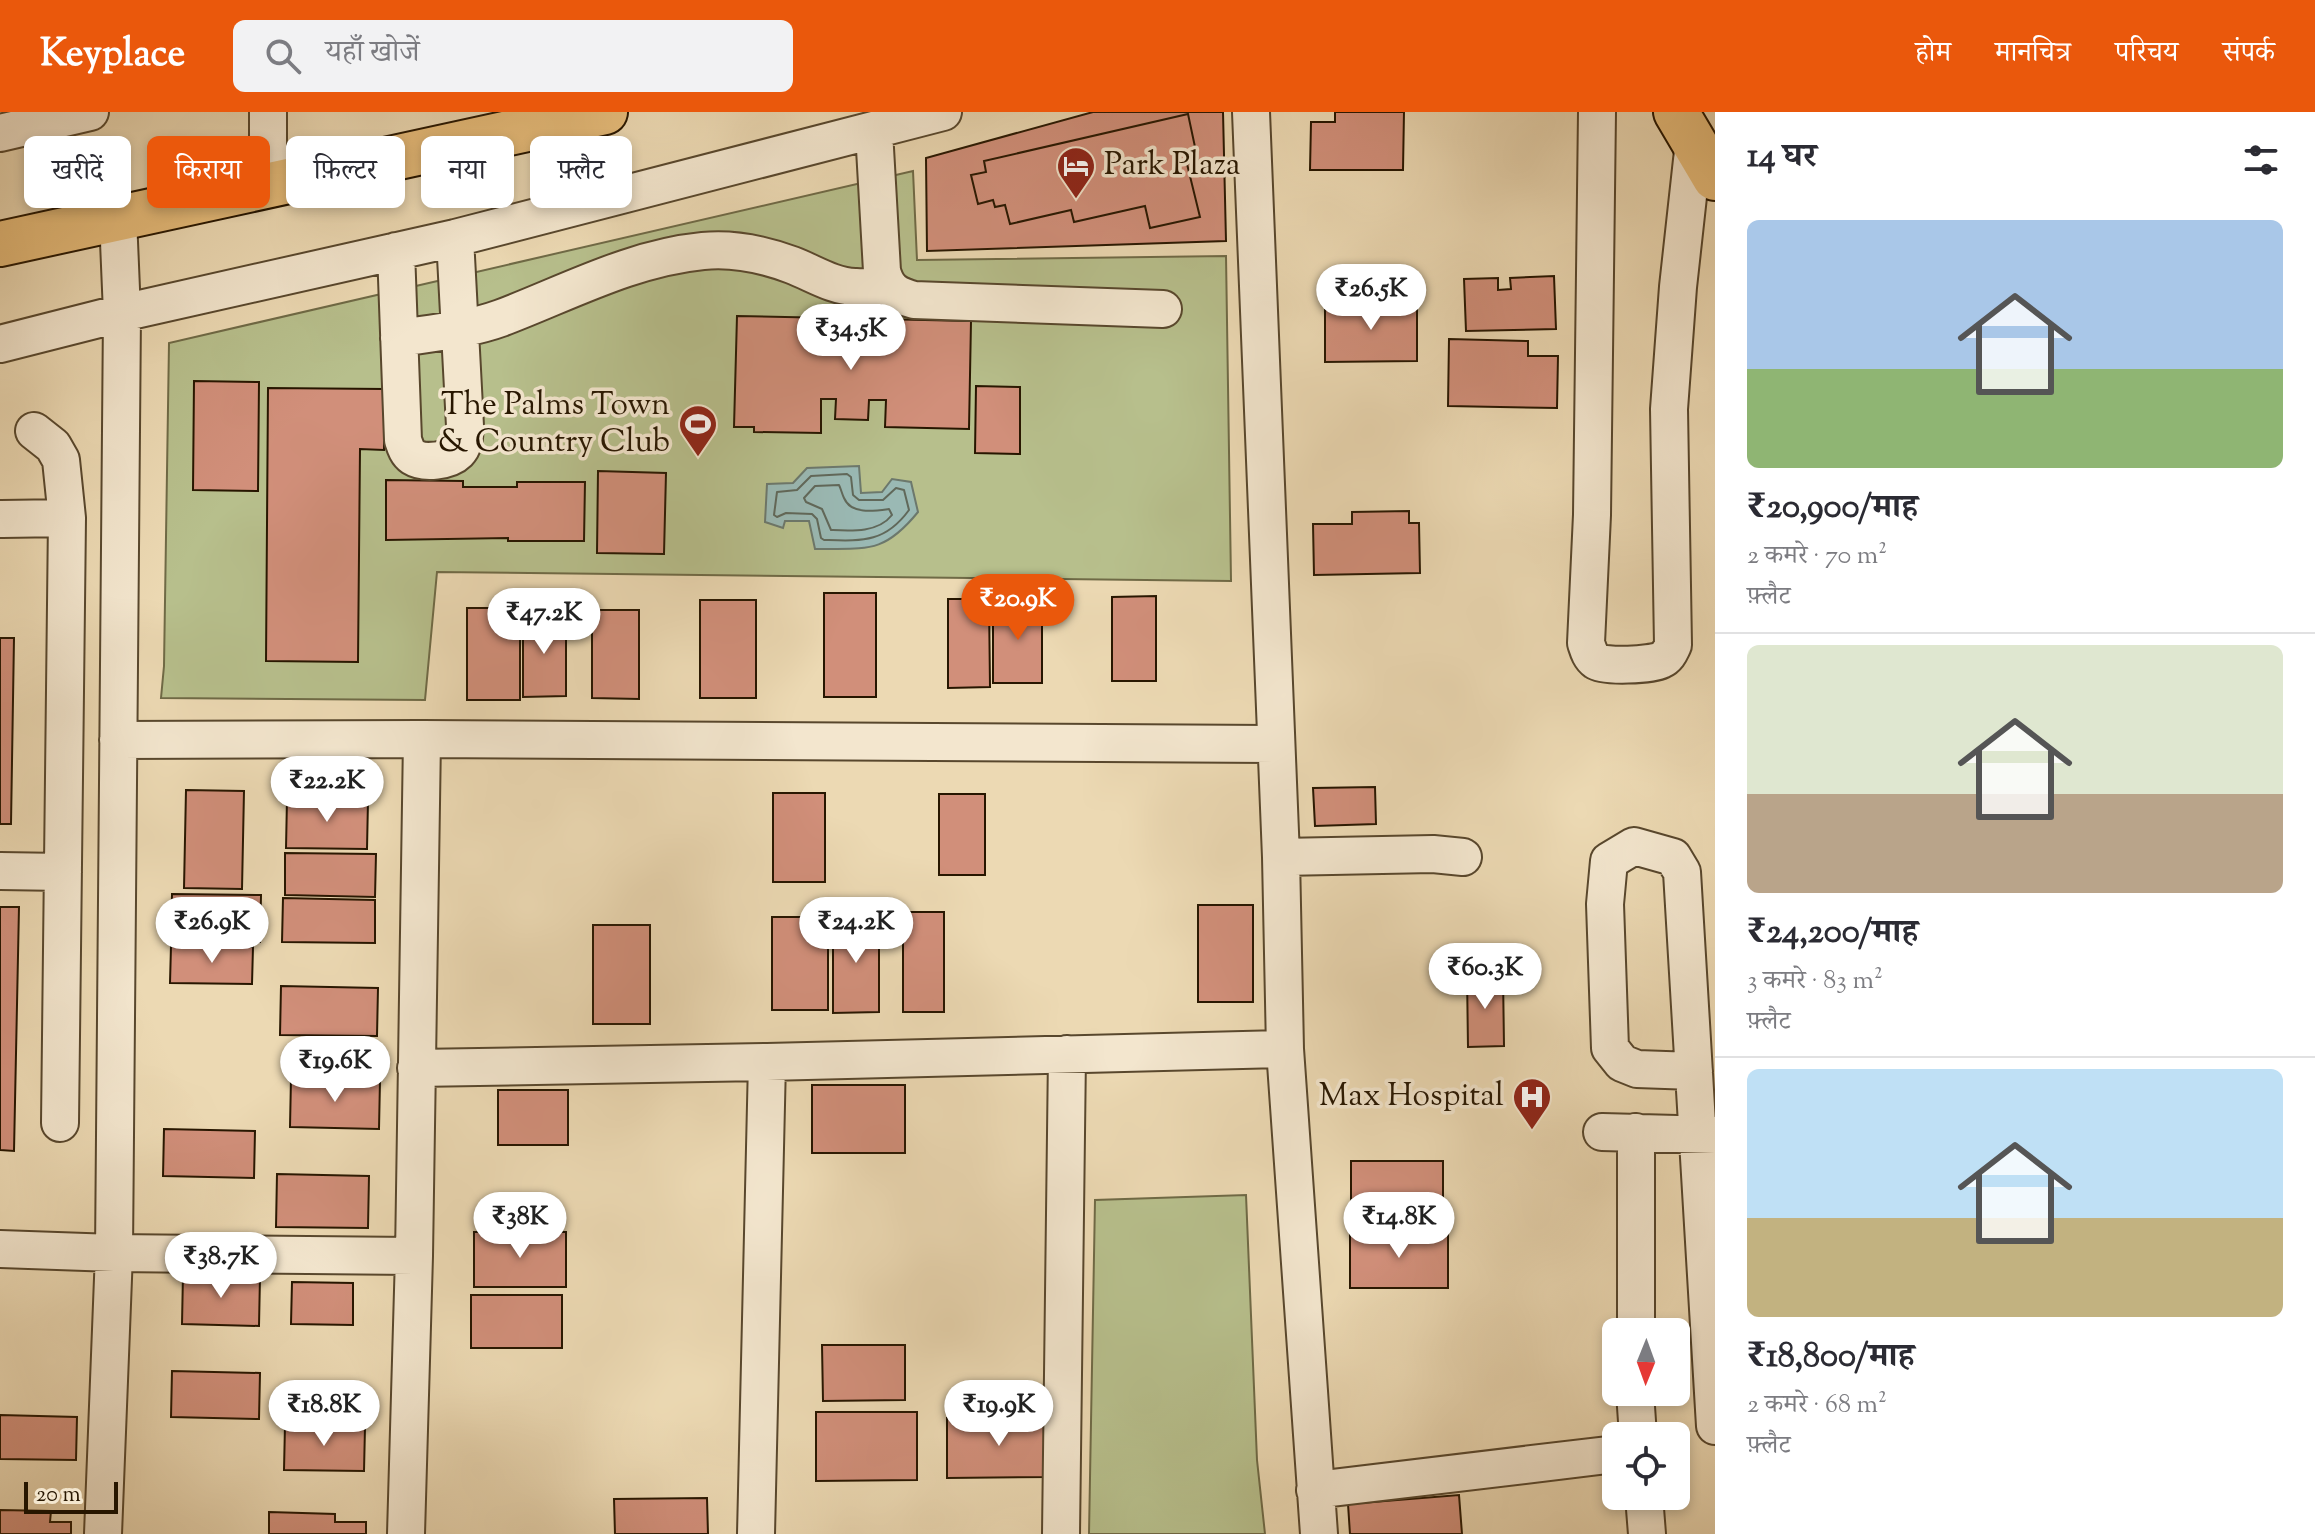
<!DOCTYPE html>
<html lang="hi">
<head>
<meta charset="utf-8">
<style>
  body { margin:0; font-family:"Sorts Mill Goudy","Noto Serif Devanagari",serif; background:#f2f2f3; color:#2b2b33; height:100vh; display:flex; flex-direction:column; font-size:30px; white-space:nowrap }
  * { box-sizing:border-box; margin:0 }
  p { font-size:26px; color:#7c7c81 }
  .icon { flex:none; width:44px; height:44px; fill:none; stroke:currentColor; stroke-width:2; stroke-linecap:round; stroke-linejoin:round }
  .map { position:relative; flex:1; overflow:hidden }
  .sheet { display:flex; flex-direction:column; background:#fff; width:600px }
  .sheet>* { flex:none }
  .top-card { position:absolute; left:24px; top:24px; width:760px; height:72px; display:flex; gap:16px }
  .needle { width:52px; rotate:181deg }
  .tools { position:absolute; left:1602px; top:1206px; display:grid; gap:16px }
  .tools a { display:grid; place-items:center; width:88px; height:88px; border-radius:12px; background:#fff; box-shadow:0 4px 12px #0003; font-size:40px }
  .scale { position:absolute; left:24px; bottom:20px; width:94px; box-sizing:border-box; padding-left:8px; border:4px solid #271600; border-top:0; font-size:22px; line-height:28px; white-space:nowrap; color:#271600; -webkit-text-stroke:6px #f3e6ce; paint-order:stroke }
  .price { position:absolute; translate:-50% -68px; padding:0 18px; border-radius:28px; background:#fff; color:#222; font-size:26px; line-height:52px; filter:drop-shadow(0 2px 4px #0008) }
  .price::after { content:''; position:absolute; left:50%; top:48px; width:24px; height:18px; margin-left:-12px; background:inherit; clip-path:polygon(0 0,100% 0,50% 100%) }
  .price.selected { background:#ea580c; color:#fff }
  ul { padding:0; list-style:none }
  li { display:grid; align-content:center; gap:16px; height:424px; padding:0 32px }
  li+li { border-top:2px solid #e1e1e2 }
  li span { display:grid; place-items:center; height:248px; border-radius:12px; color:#555 }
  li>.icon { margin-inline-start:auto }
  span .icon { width:144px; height:144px; fill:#fffc; stroke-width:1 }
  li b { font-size:34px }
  h2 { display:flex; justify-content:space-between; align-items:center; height:96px; padding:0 32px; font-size:34px }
  .tag { padding:0 28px; border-radius:12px; background:#fff; box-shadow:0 4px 12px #0003; font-size:28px; line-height:72px }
  .tag.selected { background:#ea580c; color:#fff }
  header { display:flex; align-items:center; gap:48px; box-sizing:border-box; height:112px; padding:0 40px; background:#ea580c; color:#fff }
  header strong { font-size:38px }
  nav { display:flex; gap:44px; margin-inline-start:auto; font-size:28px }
  .search { width:560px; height:72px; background:#f2f2f3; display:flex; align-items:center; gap:20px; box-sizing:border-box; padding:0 28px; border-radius:12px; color:#7c7c81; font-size:30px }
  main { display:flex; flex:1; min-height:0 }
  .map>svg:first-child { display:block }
  .green { fill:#b7bf8c; stroke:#6f6a46; stroke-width:2 }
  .water { fill:#9ab9b4; stroke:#6c786c; stroke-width:2 }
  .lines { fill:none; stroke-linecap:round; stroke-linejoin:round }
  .shore { stroke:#60685a; stroke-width:2 }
  .building { fill:#d18f7a; stroke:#271600; stroke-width:2 }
  .minor-casing { stroke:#58472d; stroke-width:40 }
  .major-casing { stroke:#271600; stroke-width:48 }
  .minor { stroke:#f3e6ce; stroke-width:36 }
  .major { stroke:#e6bc7a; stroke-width:44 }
  .labels { text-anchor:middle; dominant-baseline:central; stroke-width:7; stroke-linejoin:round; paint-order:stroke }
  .poi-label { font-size:32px; fill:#271600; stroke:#f3e6ce; text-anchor:end }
</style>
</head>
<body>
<header>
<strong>Keyplace</strong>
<div class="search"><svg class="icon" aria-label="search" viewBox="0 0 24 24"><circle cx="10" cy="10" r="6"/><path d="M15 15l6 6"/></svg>यहाँ खोजें</div>
<nav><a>होम</a><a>मानचित्र</a><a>परिचय</a><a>संपर्क</a></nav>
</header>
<main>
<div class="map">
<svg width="1715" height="1422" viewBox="0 0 1715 1422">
  <rect width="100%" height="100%" fill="#ecd9b3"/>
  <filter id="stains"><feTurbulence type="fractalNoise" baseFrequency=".0025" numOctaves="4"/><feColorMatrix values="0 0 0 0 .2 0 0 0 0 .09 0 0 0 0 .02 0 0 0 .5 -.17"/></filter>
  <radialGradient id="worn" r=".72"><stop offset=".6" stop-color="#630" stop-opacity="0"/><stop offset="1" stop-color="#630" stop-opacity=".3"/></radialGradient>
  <path class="green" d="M913,59L917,148L1226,144L1231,469L437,460L425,588L161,586L164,554L169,231Z
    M1246,1083L1257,1348L1265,1422H1089L1095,1088Z"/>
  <path class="water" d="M859,354L861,381L882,380L892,367L911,370L918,400C883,443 866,436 815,437L809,409H785L783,416L765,410L767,372L793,371L807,356Z"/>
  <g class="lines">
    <path class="shore" d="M847,362L851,365L853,383L859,388H883L896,376L904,378L909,398C885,431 862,429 824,428L821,426L817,407L812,402L786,401L777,405L774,403L777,380L797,378L811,364Z
      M839,373C841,377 842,382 844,386C851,403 875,399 889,397L892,403C878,421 851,419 831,418L822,397L806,390L804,386L815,374Z"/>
  </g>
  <path class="building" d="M1093,0H1223L1226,129L927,139L926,46Z
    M1335,0H1404L1403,58H1310L1311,10H1335Z
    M1188,2L1198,49L1187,52L1200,105L1150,116L1145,94L1074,110L1071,98L1010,112L1005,93L995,95L993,88L978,92L971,63L986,60L984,49Z
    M1554,164L1556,217L1466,219L1464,167L1498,166V178L1511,177L1510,166Z
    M1325,191H1417V249L1325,250Z
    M737,204L971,209L969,317L885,315L886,288H869L868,308L835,307L836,287H821V321L754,320V315H734Z
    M1449,227L1528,229V244H1558L1557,296L1448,294Z
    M194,269L259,270L258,379L193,378Z
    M976,274L1020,275V342L975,341Z
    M268,276L385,277L384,338L360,337L358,550L266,549Z
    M598,359L666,361L664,442L597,441Z
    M386,368L463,369V375H517V370H585L584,429H508V426L386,428Z
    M1409,399V411H1419L1420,461L1314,463L1313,412H1352V400Z
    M824,481H876V585H824Z
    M1156,484V569H1112V485Z
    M948,487H989L990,575L948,576Z
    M700,488H756V586H700Z
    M993,488H1042V571H993Z
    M467,496H520V588H467Z
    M592,498H639V587L592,586Z
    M523,504H566V584L523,585Z
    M0,526H14L11,712H0Z
    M1375,675L1376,712L1315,714L1313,676Z
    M186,678L244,679L242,777L184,776Z
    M773,681H825V770H773Z
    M939,682H985V763H939Z
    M287,687L368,688L367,737L286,736Z
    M285,741L376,742L375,785L285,783Z
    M172,782L261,783L260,830L171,829Z
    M283,786L375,788V831L282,830Z
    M1198,793H1253V890H1198Z
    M0,795H19L14,1039L0,1038Z
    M903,800H944V900H903Z
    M772,805H828V898H772Z
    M833,805H879V900L833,901Z
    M593,813H650V912H593Z
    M171,834L253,835L252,872L170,871Z
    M1467,863H1503L1504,934L1468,935Z
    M281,874L378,876L377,924L280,923Z
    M291,966L380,968L379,1017L290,1015Z
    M812,973H905V1041H812Z
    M498,978H568V1033H498Z
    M164,1017L255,1019L254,1066L163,1064Z
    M1351,1049H1443V1109H1351Z
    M277,1062L369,1064L368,1116L276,1115Z
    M1350,1119H1448V1176H1350Z
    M474,1120H566V1175H474Z
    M183,1162L260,1164L259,1214L182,1212Z
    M292,1170L353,1171V1213L291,1212Z
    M471,1183H562V1236H471Z
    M822,1233H905V1288L823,1289Z
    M172,1259L260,1261L259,1307L171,1305Z
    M816,1300H917V1368L816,1369Z
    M0,1303L77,1305L76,1348L0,1347Z
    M1051,1305L1052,1365L947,1366V1306Z
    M285,1313L365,1315L364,1359L284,1358Z
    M1459,1383L1462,1422H1350L1348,1392Z
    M707,1386L708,1422H615L614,1387Z
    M0,1398L51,1399L50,1410H71V1422H0Z
    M269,1400L335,1402V1410H366V1422H269Z"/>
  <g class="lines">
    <defs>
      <path id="minor" d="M1251,0L1281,745L1285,937L1319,1422
        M1597,0L1592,403L1586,531C1588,537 1590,545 1596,549C1604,555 1651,553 1661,548C1668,545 1670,539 1673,533L1669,297L1678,175L1694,30
        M874,19L882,159C887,178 896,183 914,188L1163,197
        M0,21L90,0
        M268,75V0
        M396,139L403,328C405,334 407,341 413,345C424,352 449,349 458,340C465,333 464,323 465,314L455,126
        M399,226C433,221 468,218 501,206C567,181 631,146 703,139C732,136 765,143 792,153C813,161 832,174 855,175C865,176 876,174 886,173
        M0,232L122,201L455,126L943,0
        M2,407L67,406L61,348L53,334L34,319
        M118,628L422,627L1275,632
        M1281,745L1433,742L1463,745
        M0,759L63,760
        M416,956L767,950L1285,937
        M1694,959L1637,957L1622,951L1610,936L1605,792L1609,749L1634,734L1673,745L1682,760L1715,1314
        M60,1011L67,406
        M1602,1020L1715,1023
        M0,1137L114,1141L414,1144
        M1636,1220V1020
        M1635,1280L1638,1324
        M1315,1378L1616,1342
        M1644,1384L1647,1422
        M103,1422L114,1141L122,201L118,106
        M406,1422L414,1144L422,627
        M756,1422L767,950
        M1061,1422L1067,942"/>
      <path id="major" d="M1676,0L1715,66
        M0,132L605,0"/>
    </defs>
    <use href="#minor" class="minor-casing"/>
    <use href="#major" class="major-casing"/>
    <use href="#minor" class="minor"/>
    <use href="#major" class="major"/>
  </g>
  <defs>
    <symbol id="hotel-pin" viewBox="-11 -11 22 30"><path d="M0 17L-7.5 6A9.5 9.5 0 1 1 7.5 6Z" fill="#8f2418" stroke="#f3e6ce"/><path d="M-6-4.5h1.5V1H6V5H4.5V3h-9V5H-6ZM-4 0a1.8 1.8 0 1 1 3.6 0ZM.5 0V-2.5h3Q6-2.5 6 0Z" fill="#fff"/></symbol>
    <symbol id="stadium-pin" viewBox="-11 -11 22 30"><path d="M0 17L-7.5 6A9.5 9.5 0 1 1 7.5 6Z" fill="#8f2418" stroke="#f3e6ce"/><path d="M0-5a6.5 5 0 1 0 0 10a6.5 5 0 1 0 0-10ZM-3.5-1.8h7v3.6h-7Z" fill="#fff"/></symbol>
    <symbol id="hospital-pin" viewBox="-11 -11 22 30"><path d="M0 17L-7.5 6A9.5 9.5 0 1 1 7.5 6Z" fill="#8f2418" stroke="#f3e6ce"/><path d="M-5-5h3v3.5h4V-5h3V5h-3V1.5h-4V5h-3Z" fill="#fff"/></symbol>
  </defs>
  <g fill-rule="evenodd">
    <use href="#hotel-pin" x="1054" y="32" width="44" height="60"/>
    <use href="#stadium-pin" x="676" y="290" width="44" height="60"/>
    <use href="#hospital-pin" x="1510" y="963" width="44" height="60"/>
  </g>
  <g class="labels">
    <g class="poi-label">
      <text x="1104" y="54" text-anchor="start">Park Plaza</text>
      <text x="670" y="294">The Palms Town<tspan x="670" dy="37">&amp; Country Club</tspan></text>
      <text x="1504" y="985">Max Hospital</text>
    </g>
  </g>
  <rect width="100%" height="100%" filter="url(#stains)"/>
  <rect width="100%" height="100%" fill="url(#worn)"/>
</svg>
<div class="tools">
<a><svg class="needle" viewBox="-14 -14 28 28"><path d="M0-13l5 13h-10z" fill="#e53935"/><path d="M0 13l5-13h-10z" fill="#7c7c81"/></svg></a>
<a><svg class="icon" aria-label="locate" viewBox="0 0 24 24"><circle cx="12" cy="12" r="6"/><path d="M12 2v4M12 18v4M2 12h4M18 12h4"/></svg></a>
</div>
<div class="scale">20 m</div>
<b class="price" style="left:1371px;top:220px">₹26.5K</b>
<b class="price" style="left:851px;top:260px">₹34.5K</b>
<b class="price selected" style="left:1018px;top:530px">₹20.9K</b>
<b class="price" style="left:544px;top:544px">₹47.2K</b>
<b class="price" style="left:327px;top:712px">₹22.2K</b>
<b class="price" style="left:212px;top:853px">₹26.9K</b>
<b class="price" style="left:856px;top:853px">₹24.2K</b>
<b class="price" style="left:1485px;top:899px">₹60.3K</b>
<b class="price" style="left:335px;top:992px">₹19.6K</b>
<b class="price" style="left:520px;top:1148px">₹38K</b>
<b class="price" style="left:1399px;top:1148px">₹14.8K</b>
<b class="price" style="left:221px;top:1188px">₹38.7K</b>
<b class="price" style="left:324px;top:1336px">₹18.8K</b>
<b class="price" style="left:999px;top:1336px">₹19.9K</b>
<div class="top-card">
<a class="tag">खरीदें</a>
<a class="tag selected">किराया</a>
<a class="tag">फ़िल्टर</a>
<a class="tag">नया</a>
<a class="tag">फ़्लैट</a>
</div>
</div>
<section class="sheet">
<h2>14 घर<svg class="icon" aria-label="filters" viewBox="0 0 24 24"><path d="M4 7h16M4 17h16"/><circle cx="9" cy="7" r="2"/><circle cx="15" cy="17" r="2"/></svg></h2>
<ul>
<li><span style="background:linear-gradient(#a9c7e8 60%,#8fb573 0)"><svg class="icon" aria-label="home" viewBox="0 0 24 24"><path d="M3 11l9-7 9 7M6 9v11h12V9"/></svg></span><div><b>₹20,900/माह</b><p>2 कमरे · 70 m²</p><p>फ़्लैट</p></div></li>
<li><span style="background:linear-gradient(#dfe7d0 60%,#b9a48a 0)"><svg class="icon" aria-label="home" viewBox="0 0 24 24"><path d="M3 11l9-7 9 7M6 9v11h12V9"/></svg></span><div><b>₹24,200/माह</b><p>3 कमरे · 83 m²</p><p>फ़्लैट</p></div></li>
<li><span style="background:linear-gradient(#bfe0f5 60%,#c2b280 0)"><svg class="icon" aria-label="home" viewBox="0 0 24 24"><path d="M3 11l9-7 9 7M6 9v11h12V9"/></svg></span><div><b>₹18,800/माह</b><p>2 कमरे · 68 m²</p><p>फ़्लैट</p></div></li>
</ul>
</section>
</main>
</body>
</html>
